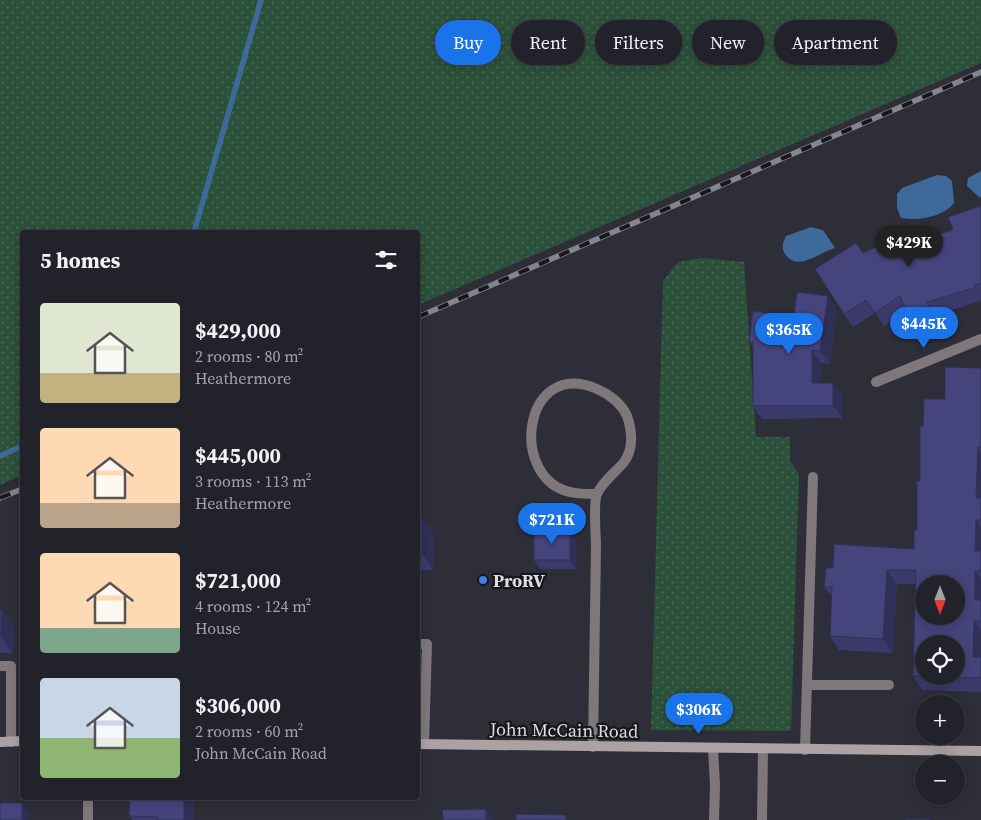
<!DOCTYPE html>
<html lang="en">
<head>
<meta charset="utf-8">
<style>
  body { margin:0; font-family:"Source Serif 4",serif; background:#2e2f36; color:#f1f3f6; height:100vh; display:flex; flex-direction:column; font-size:19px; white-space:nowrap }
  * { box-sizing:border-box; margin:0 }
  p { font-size:16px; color:#a2a4a8 }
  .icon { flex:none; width:28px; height:28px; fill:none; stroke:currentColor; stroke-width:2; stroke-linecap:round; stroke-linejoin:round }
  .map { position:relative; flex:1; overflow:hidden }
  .sheet { position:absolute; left:20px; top:230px; width:400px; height:570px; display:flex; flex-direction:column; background:#22222a; border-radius:5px; box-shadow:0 2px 12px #0003,0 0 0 1px #3f3f47 }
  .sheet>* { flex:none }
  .top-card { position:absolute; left:435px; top:20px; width:470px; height:45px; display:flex; gap:10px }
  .needle { width:32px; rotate:180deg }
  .fabs { position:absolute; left:915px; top:575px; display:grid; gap:10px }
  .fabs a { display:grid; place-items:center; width:50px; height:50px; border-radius:50%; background:#22222a; box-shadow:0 2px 12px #0003,0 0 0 1px #3f3f47; font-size:25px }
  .price { position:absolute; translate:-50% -42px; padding:0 11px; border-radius:18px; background:#1a73e8; color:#fff; font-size:16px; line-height:32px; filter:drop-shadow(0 1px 2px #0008) }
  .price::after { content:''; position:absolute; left:50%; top:30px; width:15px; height:11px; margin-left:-8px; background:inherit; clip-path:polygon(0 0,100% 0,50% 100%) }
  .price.on { background:#222; color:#fff }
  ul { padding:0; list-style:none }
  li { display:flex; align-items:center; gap:15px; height:125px; padding:0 20px }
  li span { display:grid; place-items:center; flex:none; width:140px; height:100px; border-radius:5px; color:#555 }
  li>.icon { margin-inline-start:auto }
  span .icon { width:60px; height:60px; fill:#fffc; stroke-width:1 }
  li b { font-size:21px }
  h2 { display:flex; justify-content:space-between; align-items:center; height:60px; padding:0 20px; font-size:21px }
  .tag { padding:0 18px; border-radius:22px; background:#22222a; box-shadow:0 2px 12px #0003,0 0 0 1px #3f3f47; font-size:18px; line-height:45px }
  .tag.on { background:#1a73e8; color:#fff }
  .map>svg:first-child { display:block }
  .grass { fill:url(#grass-dots) }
  .water { fill:#3d6a9b }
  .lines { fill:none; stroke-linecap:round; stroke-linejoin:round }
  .stream { stroke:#3d6a9b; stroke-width:5.5 }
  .service { stroke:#7f787a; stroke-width:10 }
  .minor { stroke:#7f787a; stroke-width:10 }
  .secondary { stroke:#aca2a4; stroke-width:10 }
  .rail-casing { stroke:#84858d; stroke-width:5.5 }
  .rail { stroke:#16161b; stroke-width:4; stroke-dasharray:11; stroke-linecap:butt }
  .wall { fill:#3b3a6b }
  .shaded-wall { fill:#303057 }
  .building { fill:#45447c; stroke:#303057; fill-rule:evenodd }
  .shop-dot { fill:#3f7fe0; stroke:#16161b; stroke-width:2 }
  .labels { text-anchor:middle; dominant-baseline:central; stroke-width:4.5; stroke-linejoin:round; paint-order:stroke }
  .poi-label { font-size:18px; font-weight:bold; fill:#dedfe5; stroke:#16161b; text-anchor:start }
  .street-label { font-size:18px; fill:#dedfe5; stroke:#16161b }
</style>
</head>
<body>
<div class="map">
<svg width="981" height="820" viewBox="0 0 981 820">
  <defs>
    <pattern id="grass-dots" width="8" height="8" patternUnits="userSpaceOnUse" patternTransform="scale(1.25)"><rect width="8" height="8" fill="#2c513a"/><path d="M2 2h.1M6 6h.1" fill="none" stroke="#4a6a56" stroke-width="1.8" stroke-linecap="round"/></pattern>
  </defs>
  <rect width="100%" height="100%" fill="#2d2e38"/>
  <path class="grass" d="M0,0H981V63L418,305V232H22V475L0,485Z
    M702,258L744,262L756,437H790V461L799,474L791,731L651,730L663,281L678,262Z"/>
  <path class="water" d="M981,171V197H979L967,186L968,178Z
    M937,175L946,176L952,181L954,203C943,217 919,221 901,218L897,208V194L902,188Z
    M811,227L823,230L835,248C819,252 798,273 785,254C781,248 783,242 786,236Z"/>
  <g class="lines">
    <path class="stream" d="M194,232L261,0
      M0,456L22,446"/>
    <path class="service" d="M418,644H427L424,744
      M0,666H11V742
      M807,685H889
      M593,747C594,680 595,613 596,546C596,535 593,503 597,494C602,482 616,472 624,462C634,449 632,430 627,416C622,404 609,394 597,389C523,357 508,478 570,492C578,494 588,494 596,494
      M805,750L813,477"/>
    <path class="minor" d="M876,382L981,339
      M713,748L715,785L714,820
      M88,820V798
      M762,820L763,750"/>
    <path class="secondary" d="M0,742L22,741
      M418,744L981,751"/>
    <defs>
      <path id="rail" d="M418,317L981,72
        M0,498L22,489"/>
    </defs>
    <use href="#rail" class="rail-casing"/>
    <use href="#rail" class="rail"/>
  </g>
  <path class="wall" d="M981,206V301L936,315L938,319L917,328L908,315L906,311L884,326L875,313L853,327L844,314L863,252L918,229L925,239L953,230Z
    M837,309L830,364L821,363V383H833L842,396V418L762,419L753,406V347L749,342L794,316Z
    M981,368V692L922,690L913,676L915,584H897L893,653L839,650L830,636L832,597L824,587L833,568L914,549L917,530L923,426L945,399Z
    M418,518H422L434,535L433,570H418Z
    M576,538V569H540L534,560Z
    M0,610H2L14,627L13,653H0Z
    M130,798H194L193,820H132L129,816Z"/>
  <path class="shaded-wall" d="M918,229L927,242L922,239Z
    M828,296L837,309L830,364L820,351Z
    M927,302L936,315L938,319L929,306Z
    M812,350L821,363V396L812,383Z
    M833,383L842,396V418L833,406Z
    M978,447L981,452V505L976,498Z
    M422,518L434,535L433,570L422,553Z
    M976,520L981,527V560L975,551Z
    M570,529L576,538V569L570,560Z
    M887,570L897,584L893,653L883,639Z
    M975,571L981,579V608L975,600Z
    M2,610L14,627L13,653L1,637Z
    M974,621L981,630V668L973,657Z
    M184,798H194L193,820H184Z
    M22,803L28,812V820H22Z
    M486,809L494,820H486Z"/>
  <path class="building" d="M981,206V283L974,285V288L927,302L929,306L908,315L900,296L875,313L866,300L844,314L815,269L856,243L863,253L918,229L922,239L953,230L948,217Z
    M797,292L828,296L820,351L812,350V383H833V406H753V342H749L753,311L794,316Z
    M945,367L981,368V447H978L976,498H981V520H976L975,551H981V571H975V600H981V621H974L973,657H981V678L913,676L916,570H887L883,639L830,636L832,587H824L826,568H833L834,544L914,549V530H917V481H920V426H923L924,399H945ZM924,584H956V616H924ZM924,644H956V676H924Z
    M418,518H422V553H418Z
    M534,529H570V560H534Z
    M0,610H2L1,637L0,636Z
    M130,798H184V820H158V817L129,816Z
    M0,803H22V820H0Z
    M486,809V820H443L442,810Z
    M516,814L566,815V820H516Z
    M906,819H930V820H906Z"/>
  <circle class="shop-dot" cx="483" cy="580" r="5"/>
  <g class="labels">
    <g class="poi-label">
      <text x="493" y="580">ProRV</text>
    </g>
    <g class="street-label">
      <text transform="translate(564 730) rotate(1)">John McCain Road</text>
    </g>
  </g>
</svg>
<div class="fabs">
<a><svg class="needle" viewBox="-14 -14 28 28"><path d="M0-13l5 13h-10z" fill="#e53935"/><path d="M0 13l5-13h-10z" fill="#a2a4a8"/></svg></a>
<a><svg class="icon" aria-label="locate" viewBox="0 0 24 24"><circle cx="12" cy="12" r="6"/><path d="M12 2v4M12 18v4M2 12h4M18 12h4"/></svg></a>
<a>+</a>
<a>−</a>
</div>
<b class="price on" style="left:909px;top:268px">$429K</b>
<b class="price" style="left:924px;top:349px">$445K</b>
<b class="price" style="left:789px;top:355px">$365K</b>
<b class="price" style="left:552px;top:545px">$721K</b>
<b class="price" style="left:699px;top:735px">$306K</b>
<div class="top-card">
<a class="tag on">Buy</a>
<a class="tag">Rent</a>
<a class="tag">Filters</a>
<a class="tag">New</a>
<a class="tag">Apartment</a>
</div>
<section class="sheet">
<h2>5 homes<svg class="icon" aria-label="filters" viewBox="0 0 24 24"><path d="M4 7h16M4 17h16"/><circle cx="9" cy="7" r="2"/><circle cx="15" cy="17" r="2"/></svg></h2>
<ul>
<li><span style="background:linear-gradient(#dfe7d0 70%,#c2b280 0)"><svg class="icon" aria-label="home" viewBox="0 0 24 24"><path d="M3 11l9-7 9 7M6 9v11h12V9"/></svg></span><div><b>$429,000</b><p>2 rooms · 80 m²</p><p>Heathermore</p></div></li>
<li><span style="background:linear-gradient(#ffd9b3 75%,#b9a48a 0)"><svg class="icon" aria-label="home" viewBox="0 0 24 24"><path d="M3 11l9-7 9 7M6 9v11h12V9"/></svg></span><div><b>$445,000</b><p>3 rooms · 113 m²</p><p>Heathermore</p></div></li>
<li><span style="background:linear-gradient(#ffd9b3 75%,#7fa58c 0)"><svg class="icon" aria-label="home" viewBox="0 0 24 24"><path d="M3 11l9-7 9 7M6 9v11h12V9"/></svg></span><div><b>$721,000</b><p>4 rooms · 124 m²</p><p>House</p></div></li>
<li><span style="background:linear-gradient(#c9d6e8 60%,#8fb573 0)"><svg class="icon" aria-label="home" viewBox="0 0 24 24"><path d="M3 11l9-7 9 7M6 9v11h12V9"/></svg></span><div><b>$306,000</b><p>2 rooms · 60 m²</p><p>John McCain Road</p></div></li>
</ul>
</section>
</div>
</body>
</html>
